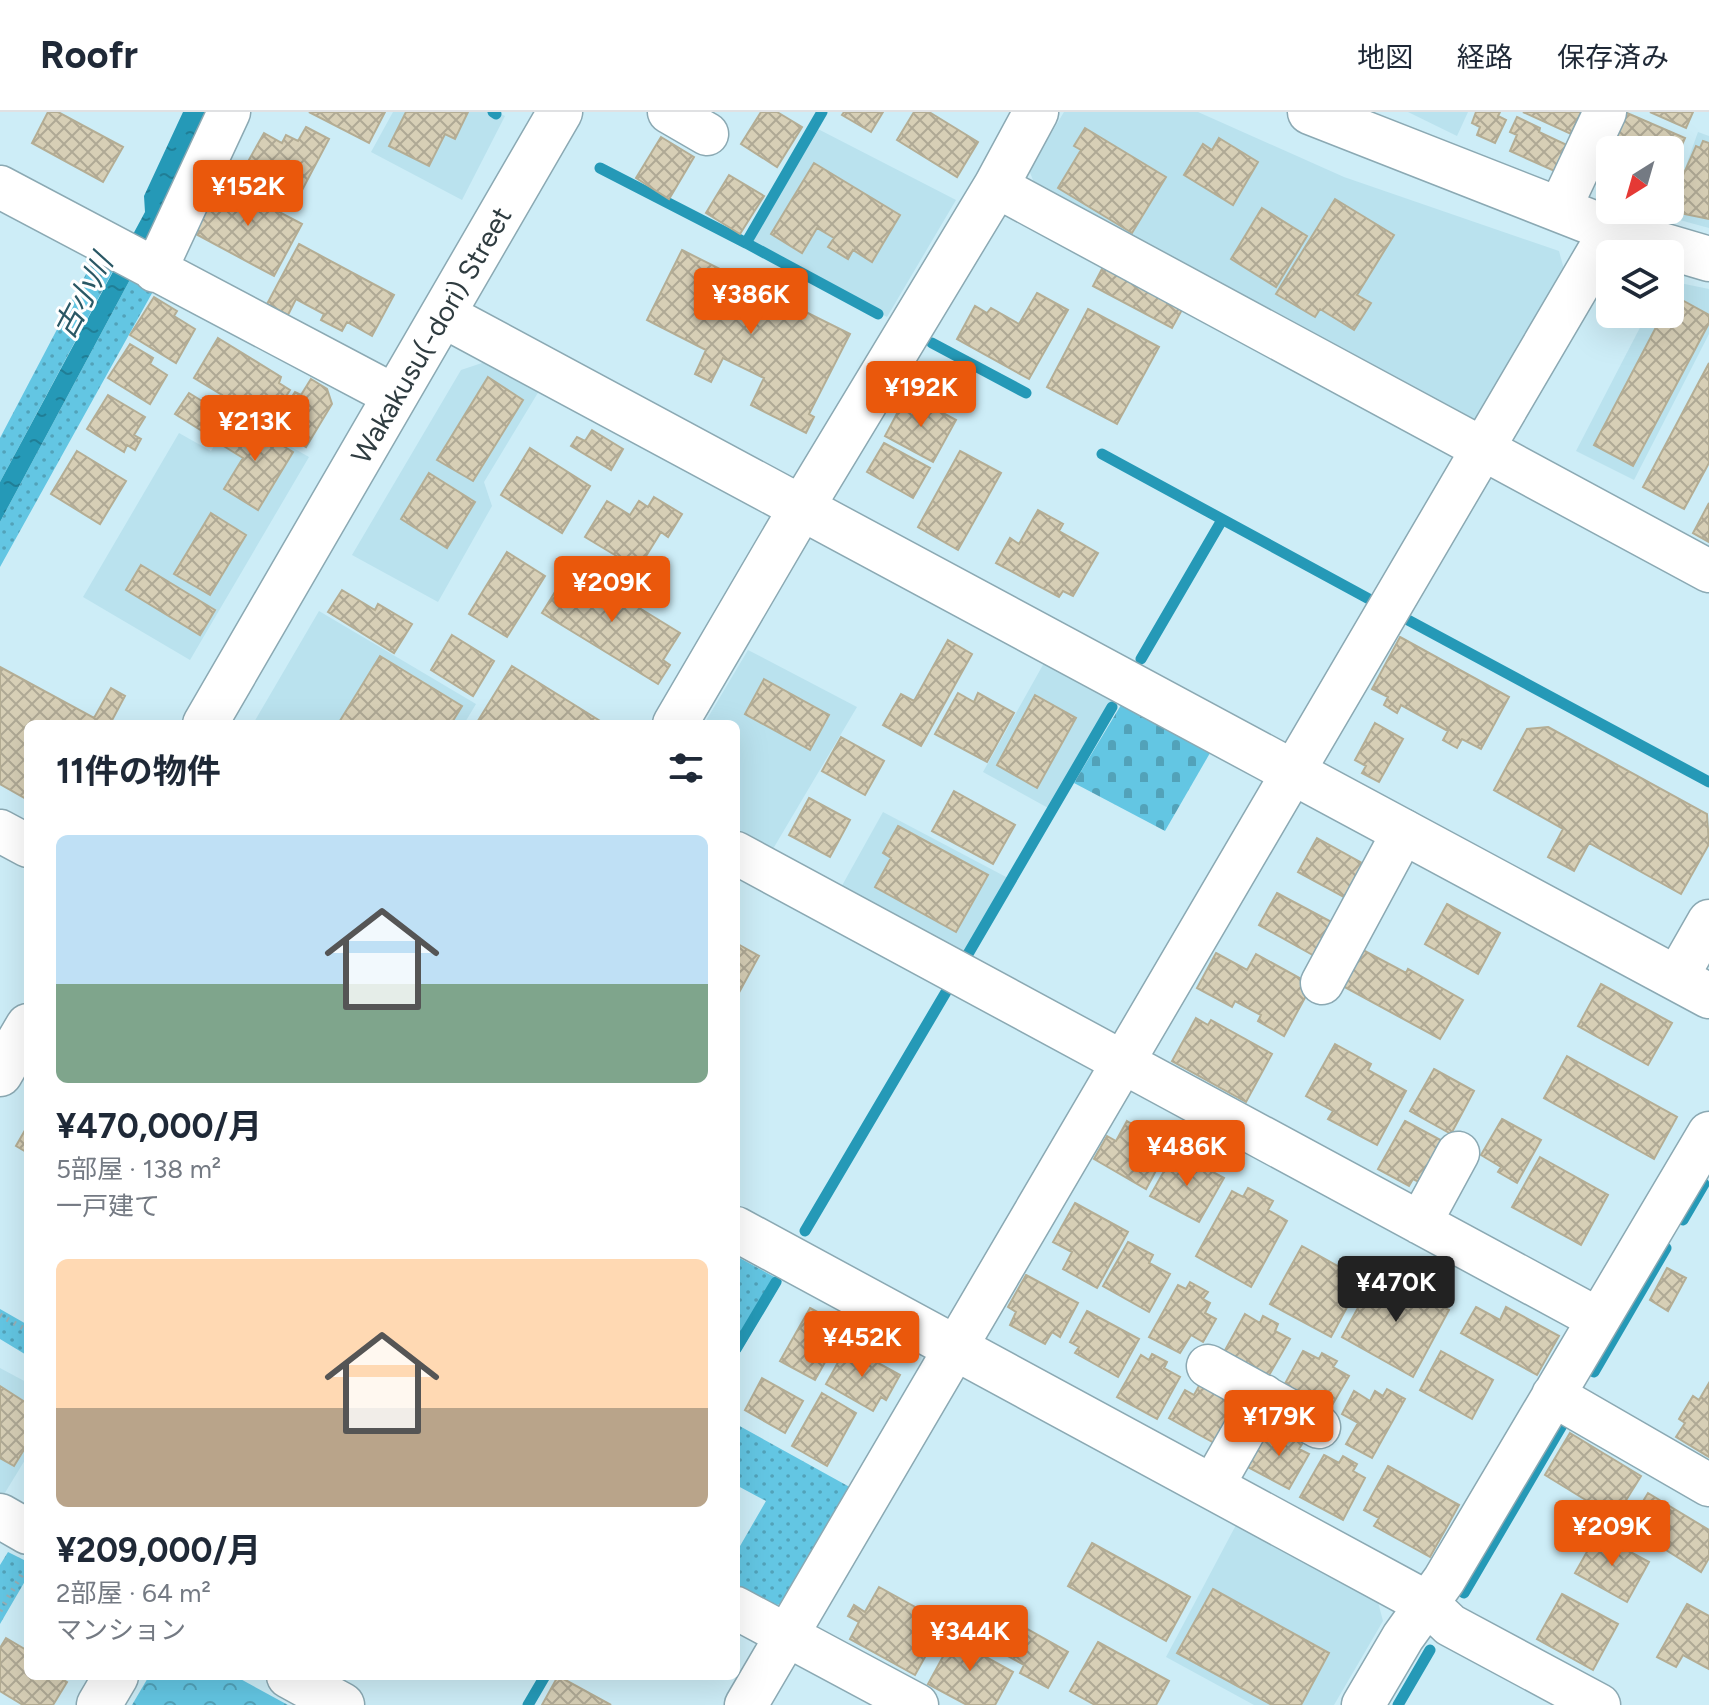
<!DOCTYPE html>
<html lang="ja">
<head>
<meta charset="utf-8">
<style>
  body { margin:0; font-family:Figtree,"Noto Sans JP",sans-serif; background:#f2f2f3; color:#1f2937; height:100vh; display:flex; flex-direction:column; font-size:30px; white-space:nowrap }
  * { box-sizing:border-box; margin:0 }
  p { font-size:26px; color:#747a83 }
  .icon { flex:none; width:44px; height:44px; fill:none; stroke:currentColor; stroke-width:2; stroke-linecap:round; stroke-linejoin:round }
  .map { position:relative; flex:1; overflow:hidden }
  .drawer { position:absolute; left:24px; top:608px; width:716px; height:960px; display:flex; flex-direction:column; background:#fff; border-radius:12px; box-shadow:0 8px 32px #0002 }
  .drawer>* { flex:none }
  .needle { width:52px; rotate:217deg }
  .tools { position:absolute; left:1596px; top:24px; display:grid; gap:16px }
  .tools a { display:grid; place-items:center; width:88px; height:88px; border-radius:12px; background:#fff; box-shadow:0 8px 32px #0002; font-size:40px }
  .price { position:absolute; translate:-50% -68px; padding:0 18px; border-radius:8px; background:#ea580c; color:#fff; font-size:26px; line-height:52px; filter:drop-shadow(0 2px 4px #0008) }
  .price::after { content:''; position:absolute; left:50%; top:48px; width:24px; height:18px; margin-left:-12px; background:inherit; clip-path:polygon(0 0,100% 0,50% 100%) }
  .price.on { background:#222; color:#fff }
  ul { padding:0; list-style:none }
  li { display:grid; align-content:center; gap:16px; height:424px; padding:0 32px }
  li span { display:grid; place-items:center; height:248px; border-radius:12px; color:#555 }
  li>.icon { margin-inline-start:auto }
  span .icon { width:144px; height:144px; fill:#fffc; stroke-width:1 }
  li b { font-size:34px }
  h2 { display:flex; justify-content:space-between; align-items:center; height:96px; padding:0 32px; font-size:34px }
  header { display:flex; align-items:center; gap:48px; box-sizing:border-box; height:112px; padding:0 40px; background:#fff; border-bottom:2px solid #e0e1e3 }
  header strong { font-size:38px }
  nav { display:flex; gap:44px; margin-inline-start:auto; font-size:28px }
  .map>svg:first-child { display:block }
  .built { fill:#bae2ee }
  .grass { fill:url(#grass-dots) }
  .cemetery { fill:url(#cemetery-stones) }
  .park { fill:url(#park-crowns) }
  .water { fill:url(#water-ripples) }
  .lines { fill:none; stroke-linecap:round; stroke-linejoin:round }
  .stream { stroke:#2599b7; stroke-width:11 }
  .building { fill:url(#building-cross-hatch); stroke:#b4ad94; stroke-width:2 }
  .minor-casing { stroke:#8ba9b3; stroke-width:45 }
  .tertiary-casing { stroke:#8ba9b3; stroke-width:47 }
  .path { stroke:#96b0b8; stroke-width:5; stroke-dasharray:2 6; stroke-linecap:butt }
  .minor { stroke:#fff; stroke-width:42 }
  .tertiary { stroke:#fff; stroke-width:44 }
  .labels { text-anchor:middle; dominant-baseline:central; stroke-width:6; stroke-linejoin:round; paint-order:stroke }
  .street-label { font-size:28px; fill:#2f3c40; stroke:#fff }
  .water-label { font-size:30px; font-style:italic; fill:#2a5865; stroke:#fff }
</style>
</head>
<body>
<header>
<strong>Roofr</strong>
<nav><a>地図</a><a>経路</a><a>保存済み</a></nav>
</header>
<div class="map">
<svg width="1709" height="1593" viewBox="0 0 1709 1593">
  <defs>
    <pattern id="grass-dots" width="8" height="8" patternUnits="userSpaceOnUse" patternTransform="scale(2)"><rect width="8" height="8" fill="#63c6e3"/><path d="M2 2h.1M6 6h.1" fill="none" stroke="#52a2b9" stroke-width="1.8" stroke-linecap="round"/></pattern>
    <pattern id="cemetery-stones" width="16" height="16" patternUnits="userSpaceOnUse" patternTransform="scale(2)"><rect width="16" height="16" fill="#63c6e3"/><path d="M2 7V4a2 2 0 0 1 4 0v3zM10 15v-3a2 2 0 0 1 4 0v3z" fill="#52a2b9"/></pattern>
    <pattern id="park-crowns" width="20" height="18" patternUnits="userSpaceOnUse" patternTransform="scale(2)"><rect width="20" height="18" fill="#63c6e3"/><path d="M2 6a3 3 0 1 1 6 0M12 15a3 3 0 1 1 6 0" fill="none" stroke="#52a2b9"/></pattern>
    <pattern id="water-ripples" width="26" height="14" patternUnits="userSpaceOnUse" patternTransform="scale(2)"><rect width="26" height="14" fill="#2599b7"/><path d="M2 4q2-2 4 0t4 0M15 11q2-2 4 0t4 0" fill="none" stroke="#207e96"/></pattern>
    <pattern id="building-cross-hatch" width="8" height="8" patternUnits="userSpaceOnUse" patternTransform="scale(2)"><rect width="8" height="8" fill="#d7cfb6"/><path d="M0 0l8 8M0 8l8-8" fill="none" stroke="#afa995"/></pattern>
  </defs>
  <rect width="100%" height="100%" fill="#cdedf7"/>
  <path class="built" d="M393,0H497L505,4L462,88L371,40Z
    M1064,0H1198L1344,65L1559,139L1565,161L1474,316L1038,81L1029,58Z
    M1408,0H1468L1457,24Z
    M816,16L956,88L887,205L749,131Z
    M1698,20L1709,24V116L1665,104L1670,98Z
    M1670,169L1709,177V222L1634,368L1576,339L1647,202H1670Z
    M485,250L539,279L484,370L492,394L438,490L352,443L461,258Z
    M233,302L309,345L190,548L83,485L179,321L211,339Z
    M319,499L476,592L464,612H253Z
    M748,538L857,595L770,742L736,724V612H704Z
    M1044,551L1113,589L1050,697L983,660Z
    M883,700L1008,766L962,844L839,779Z
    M0,1256L28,1271V1343L3,1384L0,1383Z
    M1236,1413L1378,1490L1383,1509L1334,1593H1254L1166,1545Z"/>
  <path class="grass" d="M96,143L116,153L0,370V326Z
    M133,162L156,174L0,455V410Z
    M736,1144L782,1169L736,1247Z
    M0,1197L28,1213V1244L0,1227Z
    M736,1312L855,1378L789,1491L764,1495L736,1479V1441L766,1389L736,1373Z
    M8,1440L28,1450V1464L0,1512V1453Z"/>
  <path class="cemetery" d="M1121,593L1210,641L1165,719L1074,671Z"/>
  <path class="park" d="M149,1564H235L288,1593H132Z"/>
  <path class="water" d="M183,0H215L133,162L0,410V370L145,100L144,84Z"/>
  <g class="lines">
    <path class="stream" d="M493,0L496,2
      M822,0L746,131L878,202
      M600,56L746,131
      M932,231L1026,281
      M1102,342L1369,487
      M1408,508L1709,670
      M1141,547L1222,408
      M968,842L1112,595
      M1683,1108L1704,1072
      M805,1119L946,880
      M736,1237L776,1170
      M1594,1260L1666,1136
      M1464,1481L1564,1310
      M528,1593L545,1564
      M1398,1593L1430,1538"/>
  </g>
  <path class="building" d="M48,0H58L123,35L103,70L32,31Z
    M309,0H385L369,31Z
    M406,0H468L455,27L445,22L429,54L389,34Z
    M761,0H777L802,15L777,55L741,32Z
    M844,0H883L871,20L842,3Z
    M914,0H929L978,30L957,65L897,28Z
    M1476,0H1500L1498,4L1506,8L1495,31L1477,23L1480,15L1472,11Z
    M1523,0H1581L1571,22Z
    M1650,0H1693L1686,16Z
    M1627,1L1685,26L1670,60V38H1611Z
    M1517,5L1540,16L1539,20L1571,35L1559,61L1510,39L1517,23L1510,20Z
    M306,15L329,27L299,84L245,55L264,21L282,31L286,23L298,29Z
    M1085,16L1166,65L1132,121L1058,76L1081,38L1074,34Z
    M661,25L694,45L669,87L636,66Z
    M1219,26L1258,50L1233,93L1184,63L1203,32L1212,38Z
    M1703,29L1709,31V107L1675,100L1680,89L1673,86L1696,34L1700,36Z
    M814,51L900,103L872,150L853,138L848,147L828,135L834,126L817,116L802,141L771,122Z
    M729,63L764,84L740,122L706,101Z
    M221,69L302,112L274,164L194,121Z
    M1335,87L1394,123L1357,183L1371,191L1354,218L1320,197L1315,205L1276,182Z
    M1262,96L1307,124L1276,175L1231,147Z
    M299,132L394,183L372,224L347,210L342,219L321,208L324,202L296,187L288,203L267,192Z
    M682,138L850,222L809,302L814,305L806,321L751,293L764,266L723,246L711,270L695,262L706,238L647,208Z
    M1104,153L1183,196L1172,216L1093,174Z
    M1037,181L1068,198L1029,267L957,227L975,194L987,201L991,196L1019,212Z
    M1673,183L1709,203V211L1633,354L1594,333L1663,202H1670Z
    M154,185L177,199L174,204L195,217L176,251L130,223Z
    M1088,197L1159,235L1117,312L1047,275Z
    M218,226L281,265L279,271L290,278L265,317L219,289L222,283L194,266Z
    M130,232L153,246L150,252L167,263L150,292L108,266Z
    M1709,251V351L1684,397L1643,375Z
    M488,265L523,288L473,369L437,348Z
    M311,267L327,277L332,292L306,335L273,314L295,280L301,283Z
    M189,281L228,305L215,327L175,302Z
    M108,283L145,305L134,323L141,327L135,338L127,333L124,340L87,317Z
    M915,286L956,308L933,350L885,324L900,296L907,300Z
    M238,306L293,340L258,398L224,377L243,346L222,333Z
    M592,318L623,337L611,358L571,334L577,325L585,329Z
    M884,331L930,356L913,386L867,360Z
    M530,336L590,374L562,421L501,383Z
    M77,339L126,369L100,412L51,382Z
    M960,339L1001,361L958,438L918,415Z
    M429,361L475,390L447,436L401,407Z
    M654,385L682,402L668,425L661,420L638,457L585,425L607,389L630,403L639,389L648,395Z
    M1709,391V430L1693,421Z
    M1038,398L1063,412L1059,419L1098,441L1073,484L1063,479L1059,485L996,451L1010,426L1019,432Z
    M211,401L246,423L210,483L174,462Z
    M507,440L545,464L507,525L469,502Z
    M141,453L215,498L200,523L126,478Z
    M571,454L680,521L663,548L670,553L658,572L542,501Z
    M342,478L375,498L378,492L412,512L394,541L328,500Z
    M452,523L494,549L473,584L431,558Z
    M1400,525L1509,585L1481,637L1462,627L1457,636L1443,628L1448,619L1401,593L1397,601L1384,593L1388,585L1372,577Z
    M948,528L972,542L921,634L883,613L901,582L914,589Z
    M380,544L462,594L451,612H338Z
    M512,554L605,612H476Z
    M0,555L94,606L111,576L125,584L110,612H28V688L0,672Z
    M764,567L829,603L810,638L745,602Z
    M958,581L974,590L978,581L1014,601L987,650L935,622Z
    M1035,583L1076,606L1037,676L997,653Z
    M1375,611L1403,627L1379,670L1362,661L1366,654L1355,648Z
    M1548,615L1707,702L1709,732L1681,782L1589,731L1574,759L1548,745L1563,717L1494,678L1527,617Z
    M841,625L884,649L865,683L822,659Z
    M954,679L1015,713L993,752L932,719Z
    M809,686L850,708L830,745L789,723Z
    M898,714L988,763L956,820L875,775L891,746L883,741Z
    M1317,726L1369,755L1351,789L1298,760Z
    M1277,781L1337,813L1318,846L1259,813Z
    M1447,792L1500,821L1478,862L1425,832Z
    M736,831L759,844L736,886Z
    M1361,837L1406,861L1408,857L1463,888L1440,927L1341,873Z
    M1216,841L1247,858L1256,842L1312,873L1284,924L1258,909L1261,903L1235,889L1232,895L1197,876Z
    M1601,872L1672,911L1648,953L1578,914Z
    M1196,906L1208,913L1211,908L1272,942L1246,990L1172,949Z
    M1335,932L1371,952L1368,958L1406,979L1377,1033L1328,1007L1333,999L1306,984Z
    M1567,944L1677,1005L1654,1047L1544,986Z
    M1434,957L1474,979L1451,1022L1410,999Z
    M1502,1007L1541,1028L1517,1071L1498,1060L1501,1055L1481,1043Z
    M1127,1009L1159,1028L1154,1036L1165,1042L1146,1077L1094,1047L1107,1024L1116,1029Z
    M1405,1009L1446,1031L1423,1072L1413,1067L1409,1074L1378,1057Z
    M28,1013V1041L16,1034Z
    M1172,1045L1186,1053L1189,1047L1224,1066L1199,1110L1150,1084Z
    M1540,1045L1608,1083L1581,1133L1512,1095Z
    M1248,1076L1273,1089L1268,1098L1287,1109L1251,1175L1196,1144L1232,1079L1243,1085Z
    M1075,1091L1128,1120L1097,1176L1063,1157L1072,1140L1053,1130Z
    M1128,1130L1153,1143L1149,1151L1170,1162L1149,1200L1103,1174Z
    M1302,1134L1341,1156L1337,1164L1358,1175L1331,1225L1270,1192Z
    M1667,1156L1686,1166L1668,1199L1650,1188Z
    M1378,1159L1449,1198L1413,1265L1342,1225Z
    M1026,1163L1078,1191L1060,1225L1052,1220L1045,1232L1010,1213L1016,1200L1008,1195Z
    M1190,1170L1208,1180L1203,1187L1210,1191L1205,1201L1216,1207L1203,1230L1191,1223L1180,1241L1149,1225L1178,1173L1186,1177Z
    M1476,1195L1500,1208L1506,1195L1559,1224L1537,1263L1461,1221Z
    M810,1196L845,1215L815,1268L780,1249Z
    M1087,1199L1139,1227L1118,1265L1075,1241L1079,1235L1070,1230Z
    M1245,1202L1260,1211L1263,1204L1278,1212L1275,1219L1290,1227L1268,1265L1224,1240Z
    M847,1234L900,1263L886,1288L881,1285L873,1299L826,1272Z
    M1303,1239L1319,1247L1322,1241L1337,1249L1333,1255L1349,1264L1327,1302L1282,1277Z
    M1441,1239L1493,1268L1472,1307L1420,1278Z
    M1152,1242L1167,1250L1164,1256L1180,1265L1157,1307L1117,1285L1141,1243L1149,1248Z
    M762,1266L803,1289L785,1321L745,1298Z
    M1709,1271V1345L1676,1325L1685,1311L1679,1307L1693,1284L1699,1288Z
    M1200,1272L1237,1293L1216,1332L1169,1306L1185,1278L1194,1283Z
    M0,1274L28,1292V1331L14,1354L0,1346Z
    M1387,1277L1405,1287L1372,1346L1346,1332L1358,1311L1342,1302L1354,1279L1370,1289L1375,1279L1383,1284Z
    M822,1281L856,1301L827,1354L792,1334Z
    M1266,1318L1280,1326L1284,1319L1304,1329L1299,1337L1309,1342L1289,1377L1246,1354Z
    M1570,1321L1641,1364L1615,1406L1545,1363Z
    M1324,1343L1339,1351L1343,1344L1357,1352L1353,1359L1365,1366L1343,1408L1300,1385Z
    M1388,1354L1459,1393L1430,1445L1374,1414L1379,1406L1364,1398Z
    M1648,1381L1709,1418V1446L1701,1460L1628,1414Z
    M1597,1422L1649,1450L1627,1490L1575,1461Z
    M1092,1431L1190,1485L1166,1529L1068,1474Z
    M879,1475L944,1511L915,1563L850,1527L859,1510L848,1504L854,1493L865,1500Z
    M1213,1477L1329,1541L1301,1593H1272L1177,1541Z
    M1562,1482L1618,1512L1593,1558L1537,1527Z
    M1687,1492L1709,1504V1557L1683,1543L1676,1555L1657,1545Z
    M1013,1509L1068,1540L1048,1576L1020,1561L1024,1553L997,1538Z
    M958,1517L980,1529L975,1539L1013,1560L995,1593H967L928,1572Z
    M6,1526L28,1539V1564H57L67,1570L53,1593H23L0,1579V1536Z
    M1098,1530L1169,1569L1156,1593H1095L1070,1579Z
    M558,1564L611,1593H542Z"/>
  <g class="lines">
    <defs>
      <path id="minor" d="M669,0L707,22
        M996,74L1709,459
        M0,75L395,284
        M1559,98L1605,0
        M155,159L229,0
        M0,719L28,734
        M736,741L1598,1207
        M1677,865L1709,809
        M1322,871L1404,719
        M1420,1111L1458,1041
        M1208,1254L1319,1315
        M1553,1283L1709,1373
        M1212,1375L1264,1284
        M1428,1492L1450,1513L1599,1593
        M736,1496L917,1593
        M746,1593L1611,118
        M1363,1593L1403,1525L1444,1468L1709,1021"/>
      <path id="tertiary" d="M1310,0L1611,118L1709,147
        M443,203L1709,884
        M205,612L560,0
        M675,612L802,395L996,74L1036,0
        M0,962L28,914
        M736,1117L1428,1492
        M0,1404L28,1420
        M289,1564L342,1593
        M99,1593L116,1564"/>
    </defs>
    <use href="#minor" class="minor-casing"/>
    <use href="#tertiary" class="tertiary-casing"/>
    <path class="path" d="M0,1203L28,1219
      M0,1499L24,1459"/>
    <use href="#minor" class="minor"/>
    <use href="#tertiary" class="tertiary"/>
  </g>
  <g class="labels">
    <g class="street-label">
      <text transform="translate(431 223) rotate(-60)">Wakakusu(-dori) Street</text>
    </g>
    <g class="water-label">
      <text transform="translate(83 184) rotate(-62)">古小川</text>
    </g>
  </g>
</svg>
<div class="tools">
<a><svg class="needle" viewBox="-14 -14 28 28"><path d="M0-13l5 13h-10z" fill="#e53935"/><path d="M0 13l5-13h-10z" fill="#747a83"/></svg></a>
<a><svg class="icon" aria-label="layers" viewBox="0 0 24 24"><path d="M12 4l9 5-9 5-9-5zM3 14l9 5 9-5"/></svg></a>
</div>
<b class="price" style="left:248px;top:116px">¥152K</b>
<b class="price" style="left:751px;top:224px">¥386K</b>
<b class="price" style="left:921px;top:317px">¥192K</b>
<b class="price" style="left:255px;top:351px">¥213K</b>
<b class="price" style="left:612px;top:512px">¥209K</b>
<b class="price" style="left:1187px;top:1076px">¥486K</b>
<b class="price on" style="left:1396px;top:1212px">¥470K</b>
<b class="price" style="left:862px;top:1267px">¥452K</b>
<b class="price" style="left:1279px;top:1346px">¥179K</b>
<b class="price" style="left:1612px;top:1456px">¥209K</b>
<b class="price" style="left:970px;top:1561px">¥344K</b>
<section class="drawer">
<h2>11件の物件<svg class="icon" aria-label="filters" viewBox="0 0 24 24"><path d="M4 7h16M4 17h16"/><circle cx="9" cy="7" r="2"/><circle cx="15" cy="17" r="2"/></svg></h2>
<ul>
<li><span style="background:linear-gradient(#bfe0f5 60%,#7fa58c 0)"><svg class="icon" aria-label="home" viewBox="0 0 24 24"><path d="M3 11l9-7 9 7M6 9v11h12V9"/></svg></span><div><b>¥470,000/月</b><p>5部屋 · 138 m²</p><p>一戸建て</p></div></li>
<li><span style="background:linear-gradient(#ffd9b3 60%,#b9a48a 0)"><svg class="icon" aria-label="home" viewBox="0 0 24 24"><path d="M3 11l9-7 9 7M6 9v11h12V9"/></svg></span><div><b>¥209,000/月</b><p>2部屋 · 64 m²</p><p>マンション</p></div></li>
</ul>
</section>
</div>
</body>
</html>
